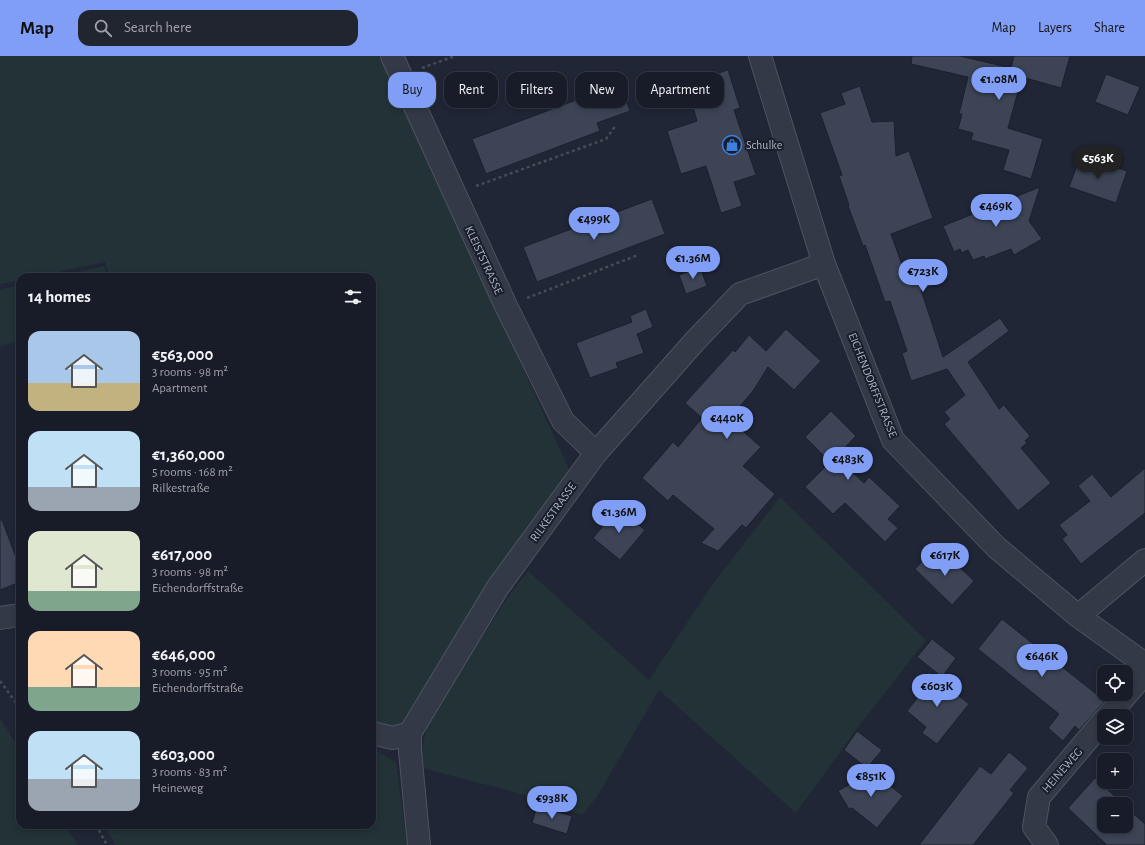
<!DOCTYPE html>
<html lang="en">
<head>
<meta charset="utf-8">
<style>
  body { margin:0; font-family:"Alegreya Sans",sans-serif; background:#212530; color:#f1f3f6; height:100vh; display:flex; flex-direction:column; font-size:15px; white-space:nowrap }
  * { box-sizing:border-box; margin:0 }
  p { font-size:13px; color:#9fa1a8 }
  .icon { flex:none; width:22px; height:22px; fill:none; stroke:currentColor; stroke-width:2; stroke-linecap:round; stroke-linejoin:round }
  .map { position:relative; flex:1; overflow:hidden }
  .sheet { position:absolute; left:16px; top:217px; width:360px; height:556px; display:flex; flex-direction:column; background:#181c28; border-radius:12px; box-shadow:0 2px 6px #0003,0 0 0 1px #363a45 }
  .sheet>* { flex:none }
  .guide { position:absolute; left:388px; top:16px; width:380px; height:36px; display:flex; gap:8px }
  .buttons { position:absolute; left:1097px; top:609px; display:grid; gap:8px }
  .buttons a { display:grid; place-items:center; width:36px; height:36px; border-radius:8px; background:#181c28; box-shadow:0 2px 6px #0003,0 0 0 1px #363a45; font-size:20px }
  .price { position:absolute; translate:-50% -34px; padding:0 9px; border-radius:14px; background:#809ef5; color:#111; font-size:13px; line-height:26px; filter:drop-shadow(0 1px 2px #0008) }
  .price::after { content:''; position:absolute; left:50%; top:24px; width:12px; height:9px; margin-left:-6px; background:inherit; clip-path:polygon(0 0,100% 0,50% 100%) }
  .price.on { background:#222; color:#fff }
  ul { padding:0; list-style:none }
  li { display:flex; align-items:center; gap:12px; height:100px; padding:0 12px }
  li span { display:grid; place-items:center; flex:none; width:112px; height:80px; border-radius:12px; color:#555 }
  li>.icon { margin-inline-start:auto }
  span .icon { width:48px; height:48px; fill:#fffc; stroke-width:1 }
  li b { font-size:17px }
  h2 { display:flex; justify-content:space-between; align-items:center; height:48px; padding:0 12px; font-size:17px }
  .chip { padding:0 14px; border-radius:12px; background:#181c28; box-shadow:0 2px 6px #0003,0 0 0 1px #363a45; font-size:14px; line-height:36px }
  .chip.on { background:#809ef5; color:#111 }
  header { display:flex; align-items:center; gap:24px; box-sizing:border-box; height:56px; padding:0 20px; background:#809ef5; color:#111 }
  header strong { font-size:19px }
  nav { display:flex; gap:22px; margin-inline-start:auto; font-size:14px }
  .search { width:280px; height:36px; background:#212530; display:flex; align-items:center; gap:10px; box-sizing:border-box; padding:0 14px; border-radius:12px; color:#9fa1a8; font-size:15px }
  .map>svg:first-child { display:block }
  .green { fill:#223237 }
  .building { fill:#3c4456; stroke:#1b202d }
  .lines { fill:none; stroke-linecap:round; stroke-linejoin:round }
  .minor-casing { stroke:#4e5361; stroke-width:24 }
  .path { stroke:#3f4f54; stroke-width:2.5; stroke-dasharray:3 3; stroke-linecap:butt }
  .minor { stroke:#333946; stroke-width:22 }
  .labels { text-anchor:middle; dominant-baseline:central; stroke-width:4; stroke-linejoin:round; paint-order:stroke }
  .poi-label { font-size:12px; fill:#adb3c3; stroke:#191e2b; text-anchor:start }
  .street-label { font-size:12px; fill:#adb3c3; stroke:#191e2b }
</style>
</head>
<body>
<header>
<strong>Map</strong>
<div class="search"><svg class="icon" aria-label="search" viewBox="0 0 24 24"><circle cx="10" cy="10" r="6"/><path d="M15 15l6 6"/></svg>Search here</div>
<nav><a>Map</a><a>Layers</a><a>Share</a></nav>
</header>
<div class="map">
<svg width="1145" height="789" viewBox="0 0 1145 789">
  <rect width="100%" height="100%" fill="#202636"/>
  <path class="green" d="M0,0H381L572,420L496,521L401,669H379L372,665V221H110L105,206L33,221H20V224L0,228Z
    M104,210L107,221H56Z
    M20,229V284L0,291V234Z
    M780,441L926,584L856,674L796,757L659,634L598,739L582,759L540,743L422,712L421,696L429,663L510,538L528,515L649,624L712,529Z
    M0,662L20,695V769H65L78,789H0Z
    M372,693L396,706L407,789H116L103,769H372Z"/>
  <path class="building" d="M912,0H960L1011,12L1014,0H1070L1061,32L1022,21L1008,72L1043,83L1031,123L1003,114L1009,94L971,84L973,77L958,73L962,58H959L968,21L911,8Z
    M728,14L740,52L734,54L756,119L734,126L742,150L721,157L706,110L681,118L667,75L697,65L692,47L705,43L699,23Z
    M1106,18L1140,31L1128,59L1095,46Z
    M617,20L630,55L597,67L600,75L486,118L472,83L587,40L584,32Z
    M860,30L872,66L894,65L896,100L909,95L933,162L891,178L906,220L928,212L934,229L921,234L943,301L1000,262L1009,275L968,306L999,353L1004,349L1030,380L1025,385L1027,387L1021,392L1051,427L1018,455L944,368L950,363L944,356L965,339L947,313L911,325L902,297L907,295L890,245L885,246L865,189L863,190L848,150L849,149L839,120L842,119L820,57L845,48L841,37Z
    M1084,101L1127,115L1116,147L1069,131L1078,107L1081,108Z
    M1040,131L1029,165L1042,183L1014,199L1011,193L985,203L984,200L973,204L968,194L962,197L960,193L954,196L943,170Z
    M652,143L665,178L537,226L523,191Z
    M700,211L707,230L686,238L679,219Z
    M646,253L653,271L637,278L644,297L616,307L618,312L590,322L576,287L632,266L630,260Z
    M786,273L821,305L794,334L768,311L753,335L729,363L761,391L743,410L775,438L746,472L742,469L718,495L701,487L714,473L673,439L668,445L642,422L673,386L678,391L702,362L685,347L733,294L735,296L749,279L766,295Z
    M831,355L856,380L836,401L864,427L869,421L900,450L888,463L898,472L885,486L845,447L833,458L805,431L830,406L805,381Z
    M1145,412V457L1081,508L1062,483L1067,479L1059,469L1090,445L1078,430L1092,418L1111,441Z
    M618,452L645,474L620,504L593,482Z
    M0,464H2L20,512V526L0,534Z
    M931,496L940,504L946,498L974,525L952,549L915,513Z
    M1002,563L1105,645L1079,674L1075,670L1063,685L1048,672L1059,658L978,593Z
    M932,583L956,602L942,621L917,601Z
    M929,616L969,648L937,688L922,677L926,671L907,655L923,635L917,630Z
    M857,675L882,694L867,712L844,694Z
    M1009,696L1028,712L1010,734L1014,737L973,789H919L980,710L991,718Z
    M872,715L903,740L877,772L852,752L849,753L838,735Z
    M1095,722L1123,748H1104V770H1126V751L1145,768V789H1107L1068,752Z
    M537,750L572,760L567,778L532,767Z"/>
  <g class="lines">
    <defs>
      <path id="minor" d="M392,0L506,250L563,365L596,397
        M760,0L824,208L893,384L996,491L1078,560L1145,608
        M1078,560L1145,504
        M0,562L20,559
        M1108,660L1145,617
        M372,677L393,682L410,677
        M419,789L410,695V677L498,531L596,397L695,285L740,238L824,208
        M1047,789L1034,771L1039,741L1104,664"/>
    </defs>
    <use href="#minor" class="minor-casing"/>
    <path class="path" d="M422,12L455,0
      M476,130L606,83L616,69
      M527,242L638,199
      M0,625L20,652
      M96,769L107,789"/>
    <use href="#minor" class="minor"/>
  </g>
  <defs>
    <symbol id="shop-ring" viewBox="-11 -11 22 22"><circle r="9.5" fill="#191e2b" stroke="#3f7fe0" stroke-width="1.5"/><path d="M-5-2.5h2.3a2.7 3.5 0 0 1 5.4 0H5L5.5 6h-11ZM-1.5-2.5h3a1.5 2.3 0 0 0-3 0Z" fill="#3f7fe0"/></symbol>
  </defs>
  <g fill-rule="evenodd">
    <use href="#shop-ring" x="721" y="78" width="22" height="22"/>
  </g>
  <g class="labels">
    <g class="poi-label">
      <text x="746" y="89">Schulke</text>
    </g>
    <g class="street-label">
      <text transform="translate(484 204) rotate(65)">KLEISTSTRASSE</text>
      <text transform="translate(873 329) rotate(68)">EICHENDORFFSTRASSE</text>
      <text transform="translate(553 456) rotate(-54)">RILKESTRASSE</text>
      <text transform="translate(1062 714) rotate(-49)">HEINEWEG</text>
    </g>
  </g>
</svg>
<div class="buttons">
<a><svg class="icon" aria-label="locate" viewBox="0 0 24 24"><circle cx="12" cy="12" r="6"/><path d="M12 2v4M12 18v4M2 12h4M18 12h4"/></svg></a>
<a><svg class="icon" aria-label="layers" viewBox="0 0 24 24"><path d="M12 4l9 5-9 5-9-5zM3 14l9 5 9-5"/></svg></a>
<a>+</a>
<a>−</a>
</div>
<b class="price" style="left:999px;top:45px">€1.08M</b>
<b class="price on" style="left:1098px;top:124px">€563K</b>
<b class="price" style="left:996px;top:172px">€469K</b>
<b class="price" style="left:594px;top:185px">€499K</b>
<b class="price" style="left:693px;top:224px">€1.36M</b>
<b class="price" style="left:923px;top:237px">€723K</b>
<b class="price" style="left:727px;top:384px">€440K</b>
<b class="price" style="left:848px;top:425px">€483K</b>
<b class="price" style="left:619px;top:478px">€1.36M</b>
<b class="price" style="left:945px;top:521px">€617K</b>
<b class="price" style="left:1042px;top:622px">€646K</b>
<b class="price" style="left:937px;top:652px">€603K</b>
<b class="price" style="left:871px;top:742px">€851K</b>
<b class="price" style="left:552px;top:764px">€938K</b>
<div class="guide">
<a class="chip on">Buy</a>
<a class="chip">Rent</a>
<a class="chip">Filters</a>
<a class="chip">New</a>
<a class="chip">Apartment</a>
</div>
<section class="sheet">
<h2>14 homes<svg class="icon" aria-label="filters" viewBox="0 0 24 24"><path d="M4 7h16M4 17h16"/><circle cx="9" cy="7" r="2"/><circle cx="15" cy="17" r="2"/></svg></h2>
<ul>
<li><span style="background:linear-gradient(#a9c7e8 65%,#c2b280 0)"><svg class="icon" aria-label="home" viewBox="0 0 24 24"><path d="M3 11l9-7 9 7M6 9v11h12V9"/></svg></span><div><b>€563,000</b><p>3 rooms · 98 m²</p><p>Apartment</p></div></li>
<li><span style="background:linear-gradient(#bfe0f5 70%,#9aa5b1 0)"><svg class="icon" aria-label="home" viewBox="0 0 24 24"><path d="M3 11l9-7 9 7M6 9v11h12V9"/></svg></span><div><b>€1,360,000</b><p>5 rooms · 168 m²</p><p>Rilkestraße</p></div></li>
<li><span style="background:linear-gradient(#dfe7d0 75%,#7fa58c 0)"><svg class="icon" aria-label="home" viewBox="0 0 24 24"><path d="M3 11l9-7 9 7M6 9v11h12V9"/></svg></span><div><b>€617,000</b><p>3 rooms · 98 m²</p><p>Eichendorffstraße</p></div></li>
<li><span style="background:linear-gradient(#ffd9b3 70%,#7fa58c 0)"><svg class="icon" aria-label="home" viewBox="0 0 24 24"><path d="M3 11l9-7 9 7M6 9v11h12V9"/></svg></span><div><b>€646,000</b><p>3 rooms · 95 m²</p><p>Eichendorffstraße</p></div></li>
<li><span style="background:linear-gradient(#bfe0f5 60%,#9aa5b1 0)"><svg class="icon" aria-label="home" viewBox="0 0 24 24"><path d="M3 11l9-7 9 7M6 9v11h12V9"/></svg></span><div><b>€603,000</b><p>3 rooms · 83 m²</p><p>Heineweg</p></div></li>
</ul>
</section>
</div>
</body>
</html>
